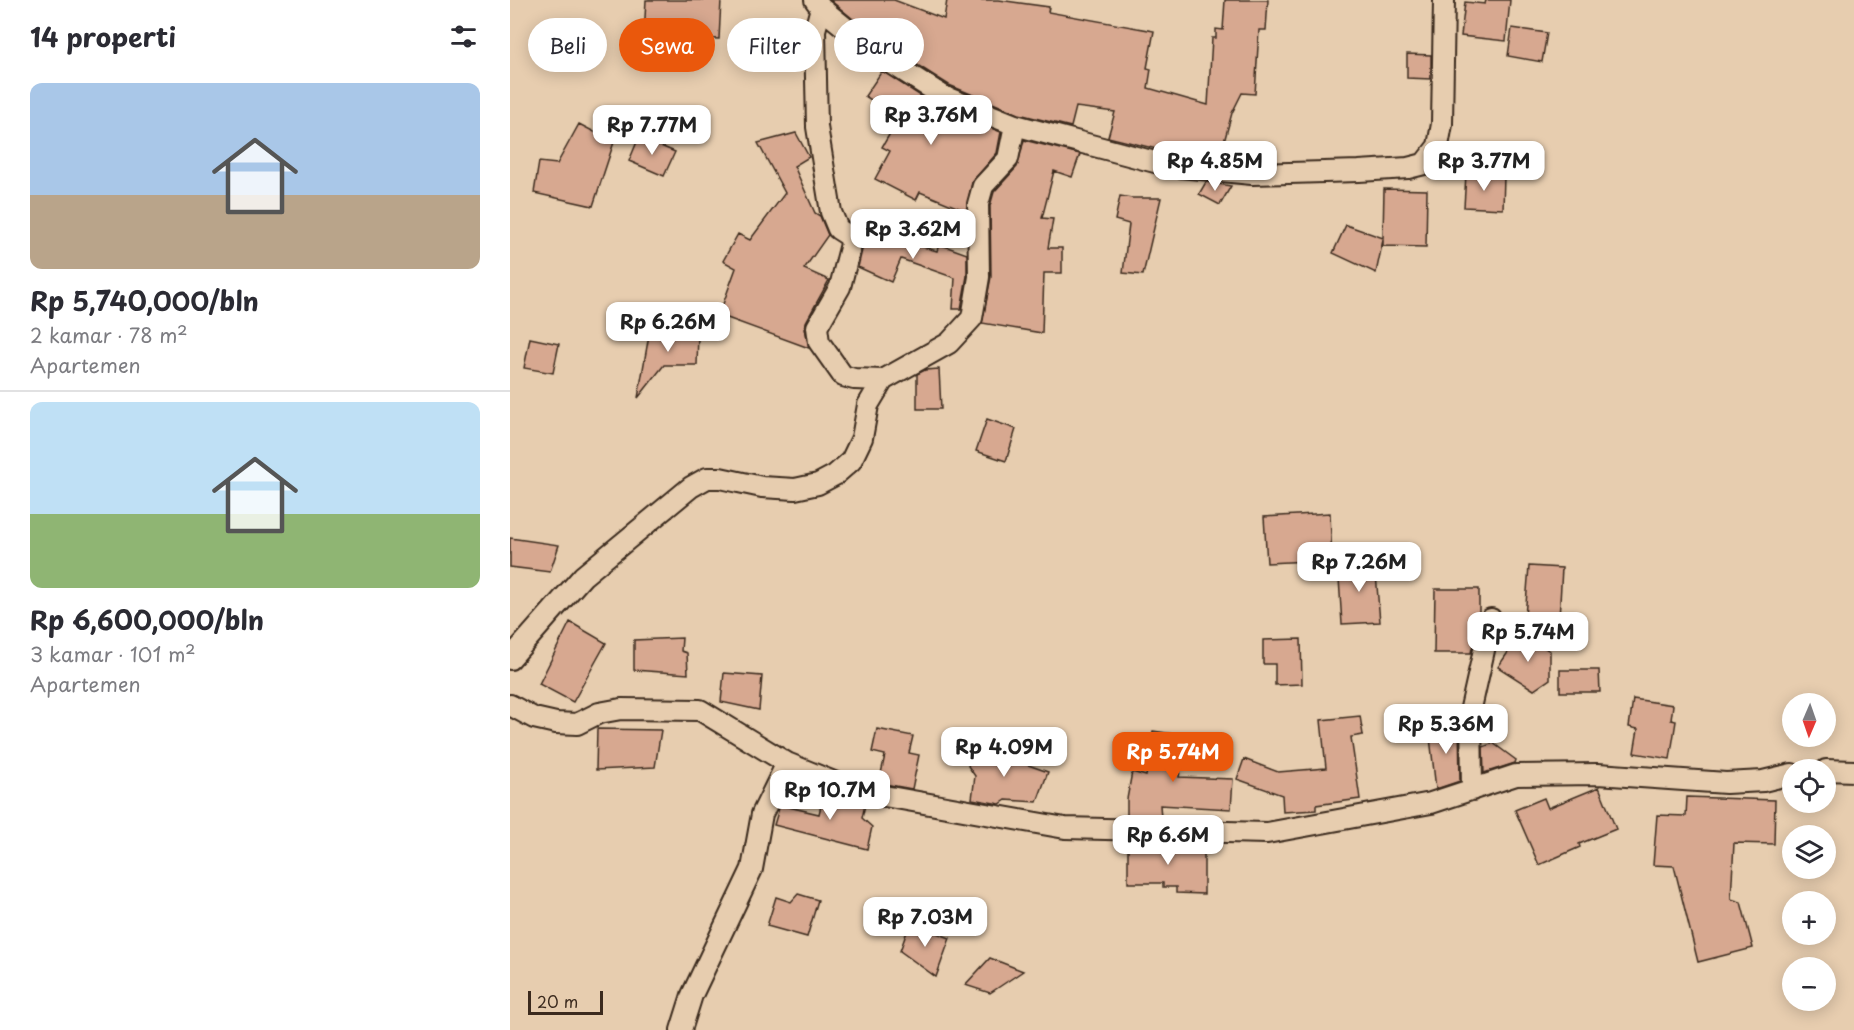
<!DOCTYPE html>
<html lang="id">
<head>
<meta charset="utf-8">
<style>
  body { margin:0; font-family:"Playpen Sans",sans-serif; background:#f2f2f3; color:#2b2b33; height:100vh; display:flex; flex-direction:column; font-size:22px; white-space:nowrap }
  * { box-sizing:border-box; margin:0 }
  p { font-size:20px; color:#7c7c81 }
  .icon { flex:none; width:33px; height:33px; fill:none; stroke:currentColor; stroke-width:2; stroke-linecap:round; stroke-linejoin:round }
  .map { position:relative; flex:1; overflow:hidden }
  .panel { display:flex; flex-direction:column; background:#fff; width:510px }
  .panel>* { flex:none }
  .top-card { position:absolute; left:18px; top:18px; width:570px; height:54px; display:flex; gap:12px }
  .needle { width:39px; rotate:182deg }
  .buttons { position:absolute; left:1272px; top:693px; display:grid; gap:12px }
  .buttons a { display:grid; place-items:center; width:54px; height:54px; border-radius:50%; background:#fff; box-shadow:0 3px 15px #0003; font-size:30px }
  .scale { position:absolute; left:18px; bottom:15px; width:75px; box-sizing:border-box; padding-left:6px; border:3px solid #3b2a1e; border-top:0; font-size:16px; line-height:21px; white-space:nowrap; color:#3b2a1e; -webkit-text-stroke:4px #e7cdaf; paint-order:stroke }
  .price { position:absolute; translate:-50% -51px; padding:0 14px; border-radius:12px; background:#fff; color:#222; font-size:20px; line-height:39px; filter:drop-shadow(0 2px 3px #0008) }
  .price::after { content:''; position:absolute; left:50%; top:36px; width:18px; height:14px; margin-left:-9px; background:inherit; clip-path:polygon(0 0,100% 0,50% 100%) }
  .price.on { background:#ea580c; color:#fff }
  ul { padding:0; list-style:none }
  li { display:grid; align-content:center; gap:12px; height:318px; padding:0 30px }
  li+li { border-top:2px solid #e1e1e2 }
  li span { display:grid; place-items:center; height:186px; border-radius:12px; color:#555 }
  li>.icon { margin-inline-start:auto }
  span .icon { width:108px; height:108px; fill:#fffc; stroke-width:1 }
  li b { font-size:26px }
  h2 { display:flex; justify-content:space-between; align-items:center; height:72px; padding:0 30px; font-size:26px }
  .pill { padding:0 21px; border-radius:27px; background:#fff; box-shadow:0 3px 15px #0003; font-size:21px; line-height:54px }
  .pill.on { background:#ea580c; color:#fff }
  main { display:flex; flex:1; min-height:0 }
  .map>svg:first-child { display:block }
  .building { fill:#d7a890; stroke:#3b2a1e; stroke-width:1.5 }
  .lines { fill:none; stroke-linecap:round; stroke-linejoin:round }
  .street-casing { stroke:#3b2a1e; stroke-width:24 }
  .street { stroke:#e7cdaf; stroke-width:20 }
</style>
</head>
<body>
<main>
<section class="panel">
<h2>14 properti<svg class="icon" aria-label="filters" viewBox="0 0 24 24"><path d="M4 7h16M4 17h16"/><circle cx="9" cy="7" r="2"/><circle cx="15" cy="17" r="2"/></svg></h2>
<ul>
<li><span style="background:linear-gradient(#a9c7e8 60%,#b9a48a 0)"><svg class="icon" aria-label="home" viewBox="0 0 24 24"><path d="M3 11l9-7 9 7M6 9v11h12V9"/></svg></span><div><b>Rp 5,740,000/bln</b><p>2 kamar · 78 m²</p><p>Apartemen</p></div></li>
<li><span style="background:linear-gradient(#bfe0f5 60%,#8fb573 0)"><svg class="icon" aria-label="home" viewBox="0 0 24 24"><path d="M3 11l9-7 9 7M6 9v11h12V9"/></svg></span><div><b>Rp 6,600,000/bln</b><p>3 kamar · 101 m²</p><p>Apartemen</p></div></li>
</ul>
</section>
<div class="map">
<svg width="1344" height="1030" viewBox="0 0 1344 1030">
  <rect width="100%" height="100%" fill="#e7cdaf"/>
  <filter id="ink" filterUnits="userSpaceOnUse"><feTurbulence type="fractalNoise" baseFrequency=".0167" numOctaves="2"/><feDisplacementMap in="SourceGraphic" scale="12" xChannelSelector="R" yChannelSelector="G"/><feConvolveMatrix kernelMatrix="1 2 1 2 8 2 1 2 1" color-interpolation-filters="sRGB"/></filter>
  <g filter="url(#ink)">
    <path class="building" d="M136,0H211L209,39L134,36Z
      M320,0H384L434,19L437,0H489L539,7L538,12L644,31L637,68L641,69L638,88L698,105L702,38H706V29L713,30L715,0H758L756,30H749L745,94L732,93L722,113L714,142L711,141L708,159L671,155L598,137L605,112L566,107L561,127L509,114L439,85L385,51L394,38L343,19Z
      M976,0H1000L996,41L951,36L955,2L975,4Z
      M1002,28L1037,33L1032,62L998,56Z
      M897,54L921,55V79L897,78Z
      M372,71L428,107L491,132L487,153L462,182L456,211L410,192L406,200L365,179L380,151L372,147L389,118L355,96Z
      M69,124L104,142L83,206L24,193L29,162L47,164Z
      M286,133L299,157L284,166L305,213L310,216L318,235L294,269L319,280L296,322L295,329L299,348L209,315L226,268L213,261L228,234L240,240L275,193L248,143Z
      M129,137L165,152L154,176L119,161Z
      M514,140L570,154L562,177L544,171L532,218L543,219L538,248H552V273H534L532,333L472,323L481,277L480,206L484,192L507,167Z
      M956,174L994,176L993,209L954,207Z
      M696,182L721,186L710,205L689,194Z
      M874,189L917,190L916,247L873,246V240L866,273L823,253L836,225L873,238Z
      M610,196L622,198H651L633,275L613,273L619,224L605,220Z
      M352,229L427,251L429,244L457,254V276L451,309H443L445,278L391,259L381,282L348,267L353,246Z
      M140,329L188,334L187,365H154L128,398Z
      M20,338L49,344L43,373L14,368Z
      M429,369L431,409H407V374L415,370Z
      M477,419L506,429L496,461L466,451Z
      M820,513L822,560L757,563L754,517Z
      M0,538L49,545L40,572L0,567Z
      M865,562L870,622L832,624L828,563Z
      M1019,566L1052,568L1049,619L1015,617Z
      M925,589H969V619L961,653H924Z
      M60,622L96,643L63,702L29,684Z
      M1009,636H1017L1040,651V679L1024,690L988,667Z
      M172,638L171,651L177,653L178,674L124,670V640Z
      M791,639L792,684L765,685V664H753V640Z
      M1050,670H1089L1090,692H1050Z
      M214,673L252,676L249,710L211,702Z
      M1123,699L1163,705L1161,720L1166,721L1160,759L1124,753L1128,729L1119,727Z
      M850,716L853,735L841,737L850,799L806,805V810L773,812L772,795L727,779L734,759L768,772L816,768L811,720Z
      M949,726L950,781L926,789L919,729Z
      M87,729L151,730L145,767L86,770Z
      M367,729L403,736L399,753L409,755L402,789L369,783L375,755L362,752Z
      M643,731L676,736L669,777L723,779L721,809L650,805L651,818H617V799L622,772L636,776Z
      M983,743L1006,760L1005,763L974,773L973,747Z
      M465,746L538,772L527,802L496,800L490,804L462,799L465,776L458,766Z
      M1089,787L1106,829L1069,844L1070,847L1029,865L1005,810L1034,798L1038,808Z
      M314,793L355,805L352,818L362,827L357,849L264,825L270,805L309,814Z
      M1177,797L1265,800L1264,844L1224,843L1221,899L1231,902L1243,948L1188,962L1164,866L1143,865L1147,815L1176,816Z
      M618,842L694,845V894L666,893V887H653V883H618Z
      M288,894L308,900L297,937L257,926L266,897L281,902Z
      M400,923L440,938L426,977L390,951Z
      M480,958L513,971L480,993L455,985Z"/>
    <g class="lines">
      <defs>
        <path id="street" d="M305,0L311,8L370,56L433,96L505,125L660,166L742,174L849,171L898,168L914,164L928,146L932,124L934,0
          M311,8L305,30L307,127L321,212L328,229L339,236L341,244L330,287L307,327L309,342L333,376L344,379L373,380
          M0,659L73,576L181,487L197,478H210L252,487L285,489L308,484L325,475L341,461L352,438L358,405L373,380L439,343L462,318L469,277L468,204L473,186L498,159L505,125
          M0,705L24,718L46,723L67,724L89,713L111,709L190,710L277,763L346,791L555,828L757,833L921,803L1006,775L1088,774L1216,783L1253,781L1282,774
          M1316,770L1344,771
          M962,790L961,708L981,619
          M171,1030L182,995L242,869L252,814L277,763"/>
      </defs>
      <use href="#street" class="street-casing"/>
      <use href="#street" class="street"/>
    </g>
  </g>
</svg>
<div class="buttons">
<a><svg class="needle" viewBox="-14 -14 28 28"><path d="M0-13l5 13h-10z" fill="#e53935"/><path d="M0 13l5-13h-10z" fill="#7c7c81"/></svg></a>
<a><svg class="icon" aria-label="locate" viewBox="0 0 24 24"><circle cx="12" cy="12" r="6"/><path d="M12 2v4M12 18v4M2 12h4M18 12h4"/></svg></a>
<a><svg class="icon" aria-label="layers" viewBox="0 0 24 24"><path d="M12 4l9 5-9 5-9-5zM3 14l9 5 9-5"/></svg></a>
<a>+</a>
<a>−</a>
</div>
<div class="scale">20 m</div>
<b class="price" style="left:421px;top:146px">Rp 3.76M</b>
<b class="price" style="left:142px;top:156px">Rp 7.77M</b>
<b class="price" style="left:705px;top:192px">Rp 4.85M</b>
<b class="price" style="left:974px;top:192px">Rp 3.77M</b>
<b class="price" style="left:403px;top:260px">Rp 3.62M</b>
<b class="price" style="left:158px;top:353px">Rp 6.26M</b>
<b class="price" style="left:849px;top:593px">Rp 7.26M</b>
<b class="price" style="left:1018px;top:663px">Rp 5.74M</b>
<b class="price" style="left:936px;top:755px">Rp 5.36M</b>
<b class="price" style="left:494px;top:778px">Rp 4.09M</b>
<b class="price on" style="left:663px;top:783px">Rp 5.74M</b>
<b class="price" style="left:320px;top:821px">Rp 10.7M</b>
<b class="price" style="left:658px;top:866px">Rp 6.6M</b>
<b class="price" style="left:415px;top:948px">Rp 7.03M</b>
<div class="top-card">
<a class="pill">Beli</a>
<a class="pill on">Sewa</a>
<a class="pill">Filter</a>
<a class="pill">Baru</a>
</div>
</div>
</main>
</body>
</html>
